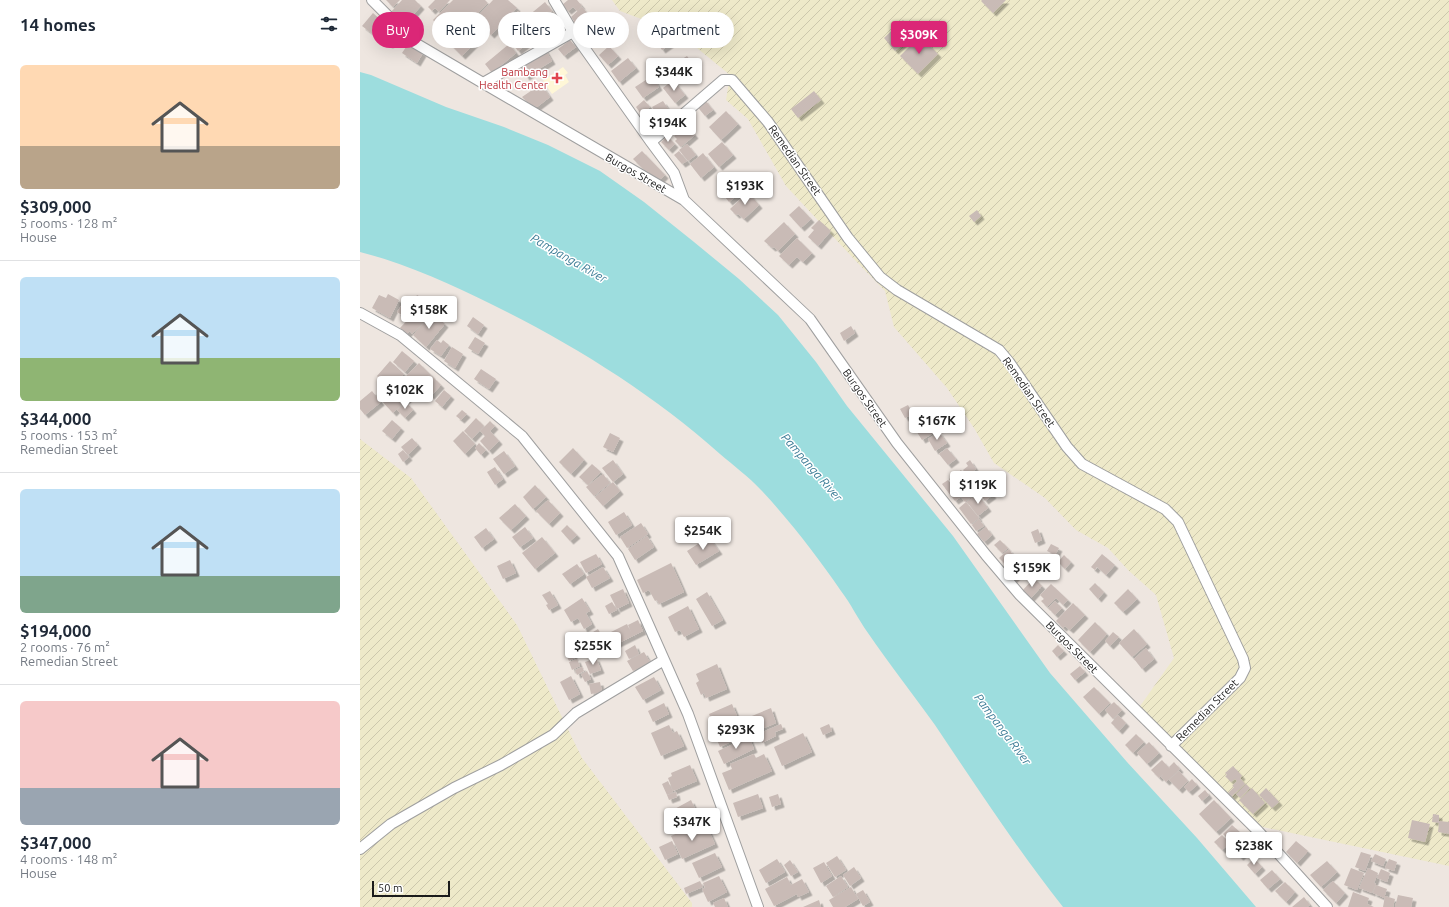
<!DOCTYPE html>
<html lang="en">
<head>
<meta charset="utf-8">
<style>
  body { margin:0; font-family:Ubuntu,sans-serif; background:#f2f2f3; color:#1f2937; height:100vh; display:flex; flex-direction:column; font-size:15px; white-space:nowrap }
  * { box-sizing:border-box; margin:0 }
  p { font-size:13px; color:#747a83 }
  .icon { flex:none; width:22px; height:22px; fill:none; stroke:currentColor; stroke-width:2; stroke-linecap:round; stroke-linejoin:round }
  .map { position:relative; flex:1; overflow:hidden }
  .drawer { display:flex; flex-direction:column; background:#fff; width:360px }
  .drawer>* { flex:none }
  .banner { position:absolute; left:12px; top:12px; width:380px; height:36px; display:flex; gap:8px }
  .scale { position:absolute; left:12px; bottom:10px; width:78px; box-sizing:border-box; padding-left:4px; border:2px solid #1b1b1b; border-top:0; font-size:11px; line-height:14px; white-space:nowrap; color:#1b1b1b; -webkit-text-stroke:3px #fff; paint-order:stroke }
  .price { position:absolute; translate:-50% -34px; padding:0 9px; border-radius:4px; background:#fff; color:#222; font-size:13px; line-height:26px; filter:drop-shadow(0 1px 2px #0008) }
  .price::after { content:''; position:absolute; left:50%; top:24px; width:12px; height:9px; margin-left:-6px; background:inherit; clip-path:polygon(0 0,100% 0,50% 100%) }
  .price.active { background:#db2777; color:#fff }
  ul { padding:0; list-style:none }
  li { display:grid; align-content:center; gap:8px; height:212px; padding:0 20px }
  li+li { border-top:1px solid #e0e1e3 }
  li span { display:grid; place-items:center; height:124px; border-radius:6px; color:#555 }
  li>.icon { margin-inline-start:auto }
  span .icon { width:72px; height:72px; fill:#fffc; stroke-width:1 }
  li b { font-size:17px }
  h2 { display:flex; justify-content:space-between; align-items:center; height:48px; padding:0 20px; font-size:17px }
  .chip { padding:0 14px; border-radius:18px; background:#fff; box-shadow:0 4px 16px #0002; font-size:14px; line-height:36px }
  .chip.active { background:#db2777; color:#fff }
  main { display:flex; flex:1; min-height:0 }
  .map>svg:first-child { display:block }
  .education { fill:#fff7d7 }
  .farmland { fill:url(#farmland-furrows) }
  .water { fill:#9dddde }
  .building { fill:#c9bbb6; filter:url(#shadow) }
  .lines { fill:none; stroke-linecap:round; stroke-linejoin:round }
  .minor-casing { stroke:#9f9f9f; stroke-width:12 }
  .minor { stroke:#fff; stroke-width:10 }
  .health-dot { fill:#e0444e; stroke:#fff; stroke-width:1.5 }
  .labels { text-anchor:middle; dominant-baseline:central; stroke-width:3; stroke-linejoin:round; paint-order:stroke }
  .health-label { font-size:11px; fill:#be3a42; stroke:#fff; text-anchor:end }
  .street-label { font-size:11px; fill:#1b1b1b; stroke:#fff }
  .water-label { font-size:12px; font-style:italic; fill:#3c7c96; stroke:#fff }
</style>
</head>
<body>
<main>
<section class="drawer">
<h2>14 homes<svg class="icon" aria-label="filters" viewBox="0 0 24 24"><path d="M4 7h16M4 17h16"/><circle cx="9" cy="7" r="2"/><circle cx="15" cy="17" r="2"/></svg></h2>
<ul>
<li><span style="background:linear-gradient(#ffd9b3 65%,#b9a48a 0)"><svg class="icon" aria-label="home" viewBox="0 0 24 24"><path d="M3 11l9-7 9 7M6 9v11h12V9"/></svg></span><div><b>$309,000</b><p>5 rooms · 128 m²</p><p>House</p></div></li>
<li><span style="background:linear-gradient(#bfe0f5 65%,#8fb573 0)"><svg class="icon" aria-label="home" viewBox="0 0 24 24"><path d="M3 11l9-7 9 7M6 9v11h12V9"/></svg></span><div><b>$344,000</b><p>5 rooms · 153 m²</p><p>Remedian Street</p></div></li>
<li><span style="background:linear-gradient(#bfe0f5 70%,#7fa58c 0)"><svg class="icon" aria-label="home" viewBox="0 0 24 24"><path d="M3 11l9-7 9 7M6 9v11h12V9"/></svg></span><div><b>$194,000</b><p>2 rooms · 76 m²</p><p>Remedian Street</p></div></li>
<li><span style="background:linear-gradient(#f6c9c9 70%,#9aa5b1 0)"><svg class="icon" aria-label="home" viewBox="0 0 24 24"><path d="M3 11l9-7 9 7M6 9v11h12V9"/></svg></span><div><b>$347,000</b><p>4 rooms · 148 m²</p><p>House</p></div></li>
</ul>
</section>
<div class="map">
<svg width="1089" height="907" viewBox="0 0 1089 907">
  <defs>
    <pattern id="farmland-furrows" width="10" height="10" patternUnits="userSpaceOnUse"><rect width="10" height="10" fill="#eee9c9"/><path d="M-1 1l2-2M0 10L10 0M9 11l2-2" fill="none" stroke="#ccc7ac"/></pattern>
    <filter id="shadow"><feDropShadow dx="3.5" dy="3.5" stdDeviation="0" flood-color="#0004"/></filter>
  </defs>
  <rect width="100%" height="100%" fill="#eee6e0"/>
  <path class="education" d="M203,67L208,73L205,75L209,82L192,94L183,81Z"/>
  <path class="farmland" d="M252,0H1089V866L893,825L778,709L814,658L796,595L768,570L748,548L716,530L685,498L634,463L614,428L587,388L534,327L525,291L494,259L426,186L388,119L366,100L370,75L337,48L307,26L292,23L260,11Z
    M0,439L51,478L157,625L222,758L332,903V907H0Z"/>
  <path class="water" d="M0,72L11,75L86,107L144,127L188,145L240,171L284,202L334,242L379,279L418,315L456,362L487,406L593,536L690,673L767,762L837,838L896,907H703C657,849 616,786 575,725C553,694 529,664 508,633C498,619 491,604 481,591C457,556 430,521 401,490C389,477 374,466 360,454C293,394 214,345 133,305C90,284 47,264 0,252Z"/>
  <path class="building" d="M26,0H40L33,7Z
    M42,0H55L61,6L44,25L31,12Z
    M75,0H90L79,12L75,8L72,11L68,7Z
    M93,0H125L128,3L92,39L73,20Z
    M133,0H148L157,8L131,35L115,19Z
    M208,0H217L222,6L217,11L213,7L208,11L202,5Z
    M622,0H646L633,13L621,1Z
    M185,2L192,11L187,15L200,29L188,39L168,16Z
    M222,7L233,19L219,32L212,23L214,21L211,17Z
    M158,11L168,21L156,33L146,23Z
    M13,13L24,23L14,35L2,26Z
    M543,20L555,33L535,51L524,38Z
    M108,25L120,38L102,56L89,43Z
    M301,27L312,43L302,50L291,34Z
    M26,32L35,35L30,45L22,42Z
    M166,32L172,40L158,51L152,43Z
    M560,36L578,54L558,74L540,56Z
    M210,40L216,47L204,56L198,49Z
    M48,44L63,53L57,63L42,53Z
    M149,44L156,53L132,73L125,64Z
    M249,46L258,56L248,65L239,55Z
    M185,49L192,61L166,77L159,65Z
    M327,56L337,69L329,74L319,61Z
    M268,58L276,68L259,82L251,71Z
    M302,58L309,70L296,78L289,66Z
    M292,76L299,87L283,98L275,87Z
    M313,80L325,95L315,103L303,88Z
    M181,84L190,97L177,107L168,103L162,97Z
    M454,91L461,100L438,118L431,109Z
    M344,99L353,110L345,116L336,105Z
    M284,100L290,107L281,114L276,107Z
    M303,101L309,110L299,117L292,107Z
    M366,111L378,124L361,140L349,127Z
    M327,126L335,135L321,147L315,141L317,139L314,136Z
    M307,136L315,144L309,150L301,142Z
    M362,142L373,155L359,167L348,154Z
    M327,144L336,155L328,161L319,150Z
    M282,151L305,175L299,181L295,177L293,179L273,159Z
    M319,151L327,161L322,164L314,155Z
    M343,153L354,167L341,178L330,164Z
    M373,178L383,191L369,202L359,189Z
    M388,192L399,205L384,219L378,214L376,215L370,209Z
    M439,206L451,219L441,228L429,215Z
    M617,210L621,216L614,222L609,216Z
    M459,220L471,231L458,246L448,237L454,230L451,228Z
    M424,222L435,234L418,251L414,247L412,248L404,241Z
    M437,238L452,253L443,262L437,257L429,265L419,256Z
    M28,294L39,300L30,318L12,308L19,295L26,298Z
    M57,295L73,304L65,318L49,309Z
    M41,306L51,312L47,318L37,312Z
    M54,313L64,322L52,334L50,331L47,334L40,328Z
    M72,313L85,324L66,347L53,335L63,324L70,330L63,324Z
    M113,317L124,325L118,334L107,326Z
    M491,326L495,333L484,341L480,333Z
    M115,337L125,343L118,354L108,348Z
    M77,340L81,343L83,340L89,345L81,356L70,349Z
    M92,347L103,354L95,368L84,361Z
    M42,351L54,361L45,372L33,362Z
    M30,361L44,374L31,388L17,376Z
    M59,363L72,376L59,389L46,376Z
    M121,369L136,379L129,389L114,379Z
    M73,377L81,385L71,396L68,394L66,396L60,391Z
    M41,380L53,394L44,402L32,389Z
    M84,390L91,396L82,407L75,401Z
    M12,391L21,402L5,415L0,409V401Z
    M31,391L42,404L33,413L21,400Z
    M46,402L53,410L45,418L37,410Z
    M548,405L553,414L545,418L540,409Z
    M102,410L107,414L101,420L96,416Z
    M116,418L124,426L112,439L104,431Z
    M570,419L577,431L562,440L555,429Z
    M32,420L41,428L32,439L22,431Z
    M130,421L135,426L130,431L139,441L129,451L120,441L125,436L120,431Z
    M103,431L115,444L105,454L93,441Z
    M579,432L587,443L575,451L568,439Z
    M250,433L260,438L253,452L243,447Z
    M52,438L58,445L48,455L41,447Z
    M119,443L126,450L121,455L115,448Z
    M213,448L224,460L211,474L199,462Z
    M587,448L596,459L588,465L579,454Z
    M43,450L49,457L43,462L38,454Z
    M144,451L155,466L144,474L133,459Z
    M253,460L263,474L253,482L242,468Z
    M610,460L616,469L608,476L603,470L608,466L606,463Z
    M232,464L241,472L228,485L219,477Z
    M135,467L143,479L135,485L127,472Z
    M601,470L618,492L605,502L601,497L595,501L591,496L598,491L589,479Z
    M243,474L250,483L234,496L226,487Z
    M588,480L597,491L591,496L582,484Z
    M253,482L260,491L243,506L235,497Z
    M175,485L186,497L173,509L163,497Z
    M626,487L633,495L625,501L619,493Z
    M617,494L628,508L618,516L607,502Z
    M188,500L200,513L189,524L176,511Z
    M606,502L619,518L611,524L599,508Z
    M155,504L166,516L151,530L139,518Z
    M264,512L272,525L256,535L248,522Z
    M619,519L624,526L616,531L612,525Z
    M281,523L288,534L267,548L260,537Z
    M207,525L217,535L210,541L201,531Z
    M165,527L173,538L160,547L152,537Z
    M626,527L632,535L624,542L617,534Z
    M126,528L134,539L122,548L114,537Z
    M678,529L682,540L675,543L671,532Z
    M287,536L294,547L275,560L268,549Z
    M182,537L195,553L175,569L162,553Z
    M349,537L359,551L336,565L327,551Z
    M640,540L648,548L642,553L634,545Z
    M691,544L699,548L695,555L687,551Z
    M649,549L653,555L644,563L639,558Z
    M236,554L242,564L226,573L220,562Z
    M742,554L755,565L746,575L737,567L735,570L731,567Z
    M704,555L711,562L705,569L698,562Z
    M654,558L664,569L653,580L642,568Z
    M150,560L156,573L143,579L137,566Z
    M311,563L317,576L302,583L317,576L324,592L299,604L297,600L295,601L289,590L283,593L277,580Z
    M217,564L224,574L210,584L202,574Z
    M243,567L250,578L232,588L226,577Z
    M674,578L682,586L670,599L662,591Z
    M735,583L744,592L738,599L729,589Z
    M691,584L708,600L703,605L696,598L687,607L681,601L684,599L680,595Z
    M263,589L269,603L257,609L250,595Z
    M768,589L777,599L763,612L754,603Z
    M190,591L198,605L189,610L186,605L188,604L182,595Z
    M347,592L363,620L352,626L336,599Z
    M222,598L230,611L226,613L232,624L224,629L218,618L211,622L204,610Z
    M695,601L702,608L695,615L688,608Z
    M252,602L257,610L249,614L245,606Z
    M713,603L725,615L710,630L705,626L703,628L696,621Z
    M328,606L339,629L324,637L320,630L315,632L308,617Z
    M278,620L283,631L273,636L268,625Z
    M735,622L747,634L730,652L718,640Z
    M267,624L273,636L257,644L251,632Z
    M238,629L246,643L226,654L218,641Z
    M774,629L787,644L772,657L759,643Z
    M753,632L759,637L750,646L745,641Z
    M275,645L279,654L269,659L265,651Z
    M698,645L704,651L697,657L692,651Z
    M786,648L794,659L782,669L774,659Z
    M212,650L215,658L209,661L205,653Z
    M284,652L290,662L273,671L267,661Z
    M236,658L241,670L230,674L225,662Z
    M217,659L220,666L212,670L209,662Z
    M357,664L367,689L346,698L344,693L341,695L336,683L339,681L336,674Z
    M720,666L725,672L715,680L710,674Z
    M222,667L224,671L217,675L215,670Z
    M227,671L231,679L225,682L221,674Z
    M211,676L220,694L209,700L200,682Z
    M294,677L301,690L283,700L275,687Z
    M240,682L242,692L231,694L229,684Z
    M734,687L750,703L739,714L723,697Z
    M754,702L762,710L753,719L745,710Z
    M304,703L309,714L293,722L288,711Z
    M372,704L377,716L354,726L349,714Z
    M411,708L416,723L397,731L395,727L391,728L387,718Z
    M758,715L766,723L759,731L751,723Z
    M421,724L423,729L415,732L416,736L402,743L398,734Z
    M469,724L472,731L463,735L460,728Z
    M309,725L313,733L317,731L324,746L301,756L291,733Z
    M379,725L384,736L360,747L355,735Z
    M443,733L452,752L422,766L414,747Z
    M776,734L784,742L773,753L765,745Z
    M389,737L394,749L364,764L358,751Z
    M789,742L799,753L787,764L777,753Z
    M394,754L396,758L404,754L412,771L369,790L362,773L372,769L370,764Z
    M802,760L810,769L809,767L814,762L820,769L806,782L801,777L804,773L799,778L791,770Z
    M330,765L337,781L313,791L308,778L312,776L311,773Z
    M873,766L882,776L880,778L885,784L871,797L868,793L874,787L872,786L877,781L875,779L871,782L865,776L867,775L865,773Z
    M819,771L828,781L819,790L809,780Z
    M832,779L837,785L829,792L824,787Z
    M308,781L313,792L307,795L302,784Z
    M886,784L890,788L880,798L876,794Z
    M892,788L905,803L893,814L879,800Z
    M906,788L919,802L912,808L899,795Z
    M845,790L849,795L842,801L838,796Z
    M316,792L317,797L309,800L307,795Z
    M398,794L403,808L378,817L373,803Z
    M418,794L421,804L412,807L409,797Z
    M331,800L341,821L331,825L329,820L318,825L311,811Z
    M854,800L871,818L856,832L839,814Z
    M1073,814L1079,815V821L1089,822V834L1078,832L1079,823L1072,822Z
    M1052,820L1070,824L1065,842L1048,838Z
    M872,825L882,834L872,843L863,834Z
    M329,828L332,836L348,829L355,844L322,859L311,836Z
    M862,835L870,843L862,850L854,842Z
    M312,841L318,854L305,860L299,847Z
    M936,841L948,851L937,863L926,852Z
    M890,842L895,846L888,855L885,853L880,857L873,850L877,846L882,851Z
    M1001,852L1011,855L1005,871L995,867Z
    M355,853L362,867L339,878L332,863Z
    M1015,854L1026,859L1023,866L1011,861Z
    M477,856L486,870L475,877L466,863Z
    M894,858L902,867L895,874L887,865Z
    M417,859L425,872L406,883L399,870Z
    M1029,859L1037,862L1034,871L1025,868Z
    M430,860L438,872L431,876L424,865Z
    M967,861L977,872L961,887L950,875Z
    M464,862L472,876L461,883L453,868Z
    M494,867L501,878L490,886L483,875Z
    M991,868L1004,873L997,890L984,885Z
    M1008,868L1018,873L1014,883L1016,884L1012,893L999,888Z
    M1021,869L1030,873L1027,882L1017,878Z
    M912,870L920,879L908,889L900,880Z
    M359,876L367,892L348,902L342,889L345,888L343,883Z
    M481,876L488,887L473,897L466,886Z
    M427,877L431,885L442,879L449,892L438,897L437,894L414,906L405,889Z
    M340,881L343,887L326,894L324,888Z
    M973,881L985,893L976,903L963,890Z
    M925,882L935,892L926,902L915,891Z
    M1016,885L1027,889L1024,898L1013,893Z
    M491,887L498,899L485,907H473L469,900Z
    M503,890L510,902L503,906L496,894Z
    M993,892L1009,898L1007,904L1014,907H988Z
    M1038,895L1053,898L1051,907H1035Z
    M1025,896L1035,899L1033,907H1023Z
    M944,897L950,905L947,907H932Z
    M364,898L368,907H355L353,903Z
    M459,900L461,907H443Z"/>
  <g class="lines">
    <defs>
      <path id="minor" d="M12,0L55,43L123,83L324,200L450,319L537,443L626,555L660,595L898,831L967,907
        M194,0L213,32L291,142L314,173L324,200
        M123,83L213,32
        M291,142L363,80H372L408,122L488,238L520,277L537,290L639,350L649,362L707,447L722,464L805,509L818,522L883,659L885,668L880,678L811,746
        M0,313L40,335L162,436L258,556L328,714L398,907
        M0,849L31,824L94,788L141,765L193,735L216,713L304,660"/>
    </defs>
    <use href="#minor" class="minor-casing"/>
    <use href="#minor" class="minor"/>
  </g>
  <path class="health-dot" d="M195 72h4v4h4v4h-4v4h-4v-4h-4v-4h4z"/>
  <g class="labels">
    <g class="health-label">
      <text x="188" y="72">Bambang<tspan x="188" dy="13">Health Center</tspan></text>
    </g>
    <g class="street-label">
      <text transform="translate(435 160) rotate(55)">Remedian Street</text>
      <text transform="translate(276 173) rotate(30)">Burgos Street</text>
      <text transform="translate(669 392) rotate(55)">Remedian Street</text>
      <text transform="translate(505 398) rotate(55)">Burgos Street</text>
      <text transform="translate(712 647) rotate(45)">Burgos Street</text>
      <text transform="translate(847 710) rotate(-45)">Remedian Street</text>
    </g>
    <g class="water-label">
      <text transform="translate(209 258) rotate(30)">Pampanga River</text>
      <text transform="translate(452 467) rotate(49)">Pampanga River</text>
      <text transform="translate(643 729) rotate(53)">Pampanga River</text>
    </g>
  </g>
</svg>
<div class="scale">50 m</div>
<b class="price active" style="left:559px;top:55px">$309K</b>
<b class="price" style="left:314px;top:92px">$344K</b>
<b class="price" style="left:308px;top:143px">$194K</b>
<b class="price" style="left:385px;top:206px">$193K</b>
<b class="price" style="left:69px;top:330px">$158K</b>
<b class="price" style="left:45px;top:410px">$102K</b>
<b class="price" style="left:577px;top:441px">$167K</b>
<b class="price" style="left:618px;top:505px">$119K</b>
<b class="price" style="left:343px;top:551px">$254K</b>
<b class="price" style="left:672px;top:588px">$159K</b>
<b class="price" style="left:233px;top:666px">$255K</b>
<b class="price" style="left:376px;top:750px">$293K</b>
<b class="price" style="left:332px;top:842px">$347K</b>
<b class="price" style="left:894px;top:866px">$238K</b>
<div class="banner">
<a class="chip active">Buy</a>
<a class="chip">Rent</a>
<a class="chip">Filters</a>
<a class="chip">New</a>
<a class="chip">Apartment</a>
</div>
</div>
</main>
</body>
</html>
